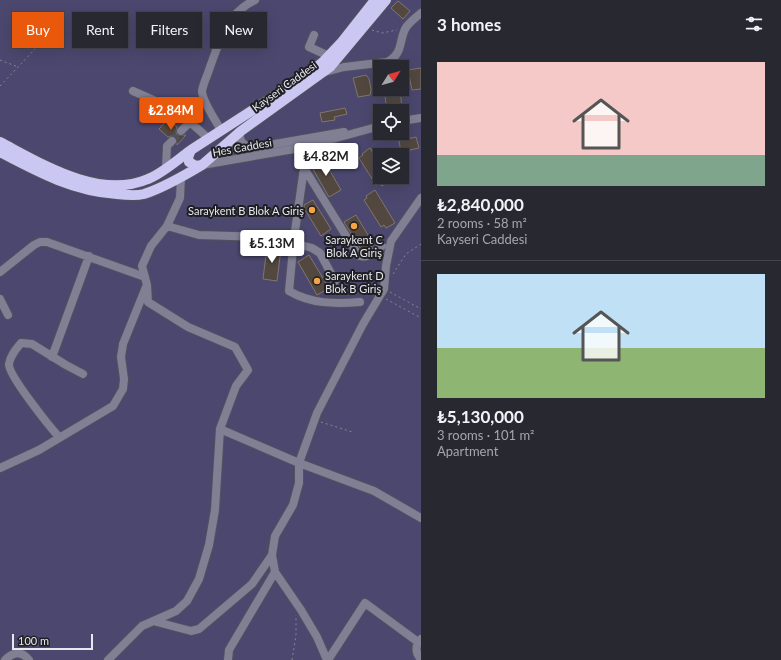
<!DOCTYPE html>
<html lang="en">
<head>
<meta charset="utf-8">
<style>
  body { margin:0; font-family:Lato,sans-serif; background:#34343d; color:#f1f3f6; height:100vh; display:flex; flex-direction:column; font-size:15px; white-space:nowrap }
  * { box-sizing:border-box; margin:0 }
  p { font-size:13px; color:#a5a6ab }
  .icon { flex:none; width:22px; height:22px; fill:none; stroke:currentColor; stroke-width:2; stroke-linecap:round; stroke-linejoin:round }
  .map { position:relative; flex:1; overflow:hidden }
  .drawer { display:flex; flex-direction:column; background:#282831; width:360px }
  .drawer>* { flex:none }
  .hud { position:absolute; left:12px; top:12px; width:349px; height:36px; display:flex; gap:8px }
  .needle { width:26px; rotate:53deg }
  .tools { position:absolute; left:373px; top:60px; display:grid; gap:8px }
  .tools a { display:grid; place-items:center; width:36px; height:36px; border-radius:0px; background:#282831; box-shadow:0 4px 16px #0002,0 0 0 1px #44444d; font-size:20px }
  .scale { position:absolute; left:12px; bottom:10px; width:81px; box-sizing:border-box; padding-left:4px; border:2px solid #e7e7ee; border-top:0; font-size:11px; line-height:14px; white-space:nowrap; color:#e7e7ee; -webkit-text-stroke:3px #1e1e23; paint-order:stroke }
  .price { position:absolute; translate:-50% -34px; padding:0 9px; border-radius:4px; background:#fff; color:#222; font-size:13px; line-height:26px; filter:drop-shadow(0 1px 2px #0008) }
  .price::after { content:''; position:absolute; left:50%; top:24px; width:12px; height:9px; margin-left:-6px; background:inherit; clip-path:polygon(0 0,100% 0,50% 100%) }
  .price.current { background:#ea580c; color:#fff }
  ul { padding:0; list-style:none }
  li { display:grid; align-content:center; gap:8px; height:212px; padding:0 16px }
  li+li { border-top:1px solid #44444d }
  li span { display:grid; place-items:center; height:124px; border-radius:0px; color:#555 }
  li>.icon { margin-inline-start:auto }
  span .icon { width:72px; height:72px; fill:#fffc; stroke-width:1 }
  li b { font-size:17px }
  h2 { display:flex; justify-content:space-between; align-items:center; height:48px; padding:0 16px; font-size:17px }
  .chip { padding:0 14px; border-radius:0px; background:#282831; box-shadow:0 4px 16px #0002,0 0 0 1px #44444d; font-size:14px; line-height:36px }
  .chip.current { background:#ea580c; color:#fff }
  main { display:flex; flex:1; min-height:0 }
  .map>svg:first-child { display:block }
  .green { fill:#4b476e; fill-rule:evenodd }
  .building { fill:#524840; stroke:#80766c }
  .lines { fill:none; stroke-linecap:round; stroke-linejoin:round }
  .minor-tunnel { stroke:#51515b; stroke-width:8; stroke-dasharray:8 4; stroke-linecap:butt }
  .minor-casing { stroke:#52525d; stroke-width:10 }
  .major-casing { stroke:#52525d; stroke-width:12 }
  .path { stroke:#878790; stroke-width:1; stroke-dasharray:2 3; stroke-linecap:butt }
  .minor { stroke:#817f94; stroke-width:8 }
  .major { stroke:#cac7f2; stroke-width:10 }
  .poi-dot { fill:#f5a345; stroke:#1e1e23; stroke-width:1.5 }
  .labels { text-anchor:middle; dominant-baseline:central; stroke-width:4; stroke-linejoin:round; paint-order:stroke }
  .street-label { font-size:11px; fill:#e7e7ee; stroke:#1e1e23 }
  .poi-label { font-size:11px; fill:#e7e7ee; stroke:#1e1e23; text-anchor:end }
</style>
</head>
<body>
<main>
<div class="map">
<svg width="421" height="660" viewBox="0 0 421 660">
  <rect width="100%" height="100%" fill="#363641"/>
  <path class="green" d="M0,0H421V660H0ZM380,67H402V89H380ZM380,111H402V133H380ZM380,155H402V177H380Z"/>
  <path class="building" d="M398,1L410,11L403,19L391,8Z
    M421,68V89L412,90L408,70Z
    M366,75L369,79L371,90L370,95L358,97L353,78Z
    M398,93L401,98L402,111H387L385,96Z
    M345,108L347,114L334,117L335,120L322,122L320,113Z
    M168,119L177,127L176,132L177,135H186L177,145L176,137L171,136L168,137L159,129Z
    M416,137L419,148L401,152L399,141Z
    M370,148L380,164V177H388L390,180L382,186L380,183L376,185L359,158L363,155L362,154Z
    M322,157L341,190L329,197L310,164Z
    M375,190L395,223L386,228L384,225L381,227L364,200L367,198L366,196Z
    M313,200L331,229L321,236L304,208V205Z
    M356,215L374,245L365,250L362,251L344,222Z
    M267,247L281,249L277,281L263,279Z
    M309,255L329,288L317,295L298,262Z"/>
  <g class="lines">
    <path class="minor-tunnel" d="M172,141L181,131"/>
    <defs>
      <path id="minor" d="M314,35L309,47L329,56
        M325,72L344,67L387,62C405,53 398,38 407,26C411,21 416,17 421,13
        M133,91L171,108L205,102
        M402,121L421,118
        M221,130C216,121 202,101 202,91C203,84 208,74 210,67C220,40 227,13 255,0
        M181,131L190,122L208,138
        M241,131C237,140 244,146 251,148
        M220,149L252,148L344,132
        M202,165L300,148L380,126
        M166,168L167,146L172,141
        M304,168L358,255C366,260 375,251 382,246
        M421,198L391,241L386,266L384,289L363,324L317,413L299,463L374,491L421,518
        M167,226L199,235L294,238L304,168L300,148
        M294,238L289,291C311,304 335,304 360,302
        M293,243L312,248L320,253L335,281
        M0,272L34,245L40,242H47L145,277
        M0,299L8,315
        M52,357L89,256
        M220,429L299,463V483L293,505L275,536L272,555L275,572L301,610L317,637L327,660
        M59,437C50,427 8,375 9,364C10,356 16,349 21,343L32,344L66,365L83,374
        M0,468L39,450L113,406L123,389L124,379L121,357L123,344L146,287
        M153,621L191,631L199,629L252,584L272,555
        M421,639C415,645 415,653 421,659
        M5,660C13,652 21,650 29,660
        M108,660L142,626L176,611L187,601L199,579L209,545L215,510L220,429L236,386L248,370L235,347L188,327L148,302L147,285L142,266L151,246L167,226L180,198L181,177
        M228,660L229,650L275,572
        M328,660L365,603L418,642"/>
      <path id="major" d="M375,0L341,43L323,62L307,75L191,150L188,157L189,162L196,166L202,165L241,131L330,67L386,0
        M0,142C42,164 99,200 148,179C163,173 177,160 191,150
        M0,152C38,172 73,191 117,194C125,195 136,196 144,194C160,189 187,174 202,165"/>
    </defs>
    <use href="#minor" class="minor-casing"/>
    <use href="#major" class="major-casing"/>
    <path class="path" d="M372,30L382,33L397,30
      M0,60L18,67
      M0,86L36,48
      M393,274L406,254L421,244
      M390,292L421,309
      M386,299L421,318
      M321,422L352,432
      M292,660L296,635V615"/>
    <use href="#minor" class="minor"/>
    <use href="#major" class="major"/>
  </g>
  <g class="poi-dot">
    <circle cx="312" cy="210" r="4"/>
    <circle cx="354" cy="226" r="4"/>
    <circle cx="317" cy="281" r="4"/>
  </g>
  <g class="labels">
    <g class="street-label">
      <text transform="translate(284 86) rotate(-36)">Kayseri Caddesi</text>
      <text transform="translate(242 147) rotate(-10)">Hes Caddesi</text>
    </g>
    <g class="poi-label">
      <text x="304" y="210">Saraykent B Blok A Giriş</text>
      <text x="354" y="239" text-anchor="middle">Saraykent C<tspan x="354" dy="13">Blok A Giriş</tspan></text>
      <text x="325" y="275" text-anchor="start">Saraykent D<tspan x="325" dy="13">Blok B Giriş</tspan></text>
    </g>
  </g>
</svg>
<div class="tools">
<a><svg class="needle" viewBox="-14 -14 28 28"><path d="M0-13l5 13h-10z" fill="#e53935"/><path d="M0 13l5-13h-10z" fill="#a5a6ab"/></svg></a>
<a><svg class="icon" aria-label="locate" viewBox="0 0 24 24"><circle cx="12" cy="12" r="6"/><path d="M12 2v4M12 18v4M2 12h4M18 12h4"/></svg></a>
<a><svg class="icon" aria-label="layers" viewBox="0 0 24 24"><path d="M12 4l9 5-9 5-9-5zM3 14l9 5 9-5"/></svg></a>
</div>
<div class="scale">100 m</div>
<b class="price current" style="left:171px;top:131px">₺2.84M</b>
<b class="price" style="left:326px;top:177px">₺4.82M</b>
<b class="price" style="left:272px;top:264px">₺5.13M</b>
<div class="hud">
<a class="chip current">Buy</a>
<a class="chip">Rent</a>
<a class="chip">Filters</a>
<a class="chip">New</a>
</div>
</div>
<section class="drawer">
<h2>3 homes<svg class="icon" aria-label="filters" viewBox="0 0 24 24"><path d="M4 7h16M4 17h16"/><circle cx="9" cy="7" r="2"/><circle cx="15" cy="17" r="2"/></svg></h2>
<ul>
<li><span style="background:linear-gradient(#f6c9c9 75%,#7fa58c 0)"><svg class="icon" aria-label="home" viewBox="0 0 24 24"><path d="M3 11l9-7 9 7M6 9v11h12V9"/></svg></span><div><b>₺2,840,000</b><p>2 rooms · 58 m²</p><p>Kayseri Caddesi</p></div></li>
<li><span style="background:linear-gradient(#bfe0f5 60%,#8fb573 0)"><svg class="icon" aria-label="home" viewBox="0 0 24 24"><path d="M3 11l9-7 9 7M6 9v11h12V9"/></svg></span><div><b>₺5,130,000</b><p>3 rooms · 101 m²</p><p>Apartment</p></div></li>
</ul>
</section>
</main>
</body>
</html>
